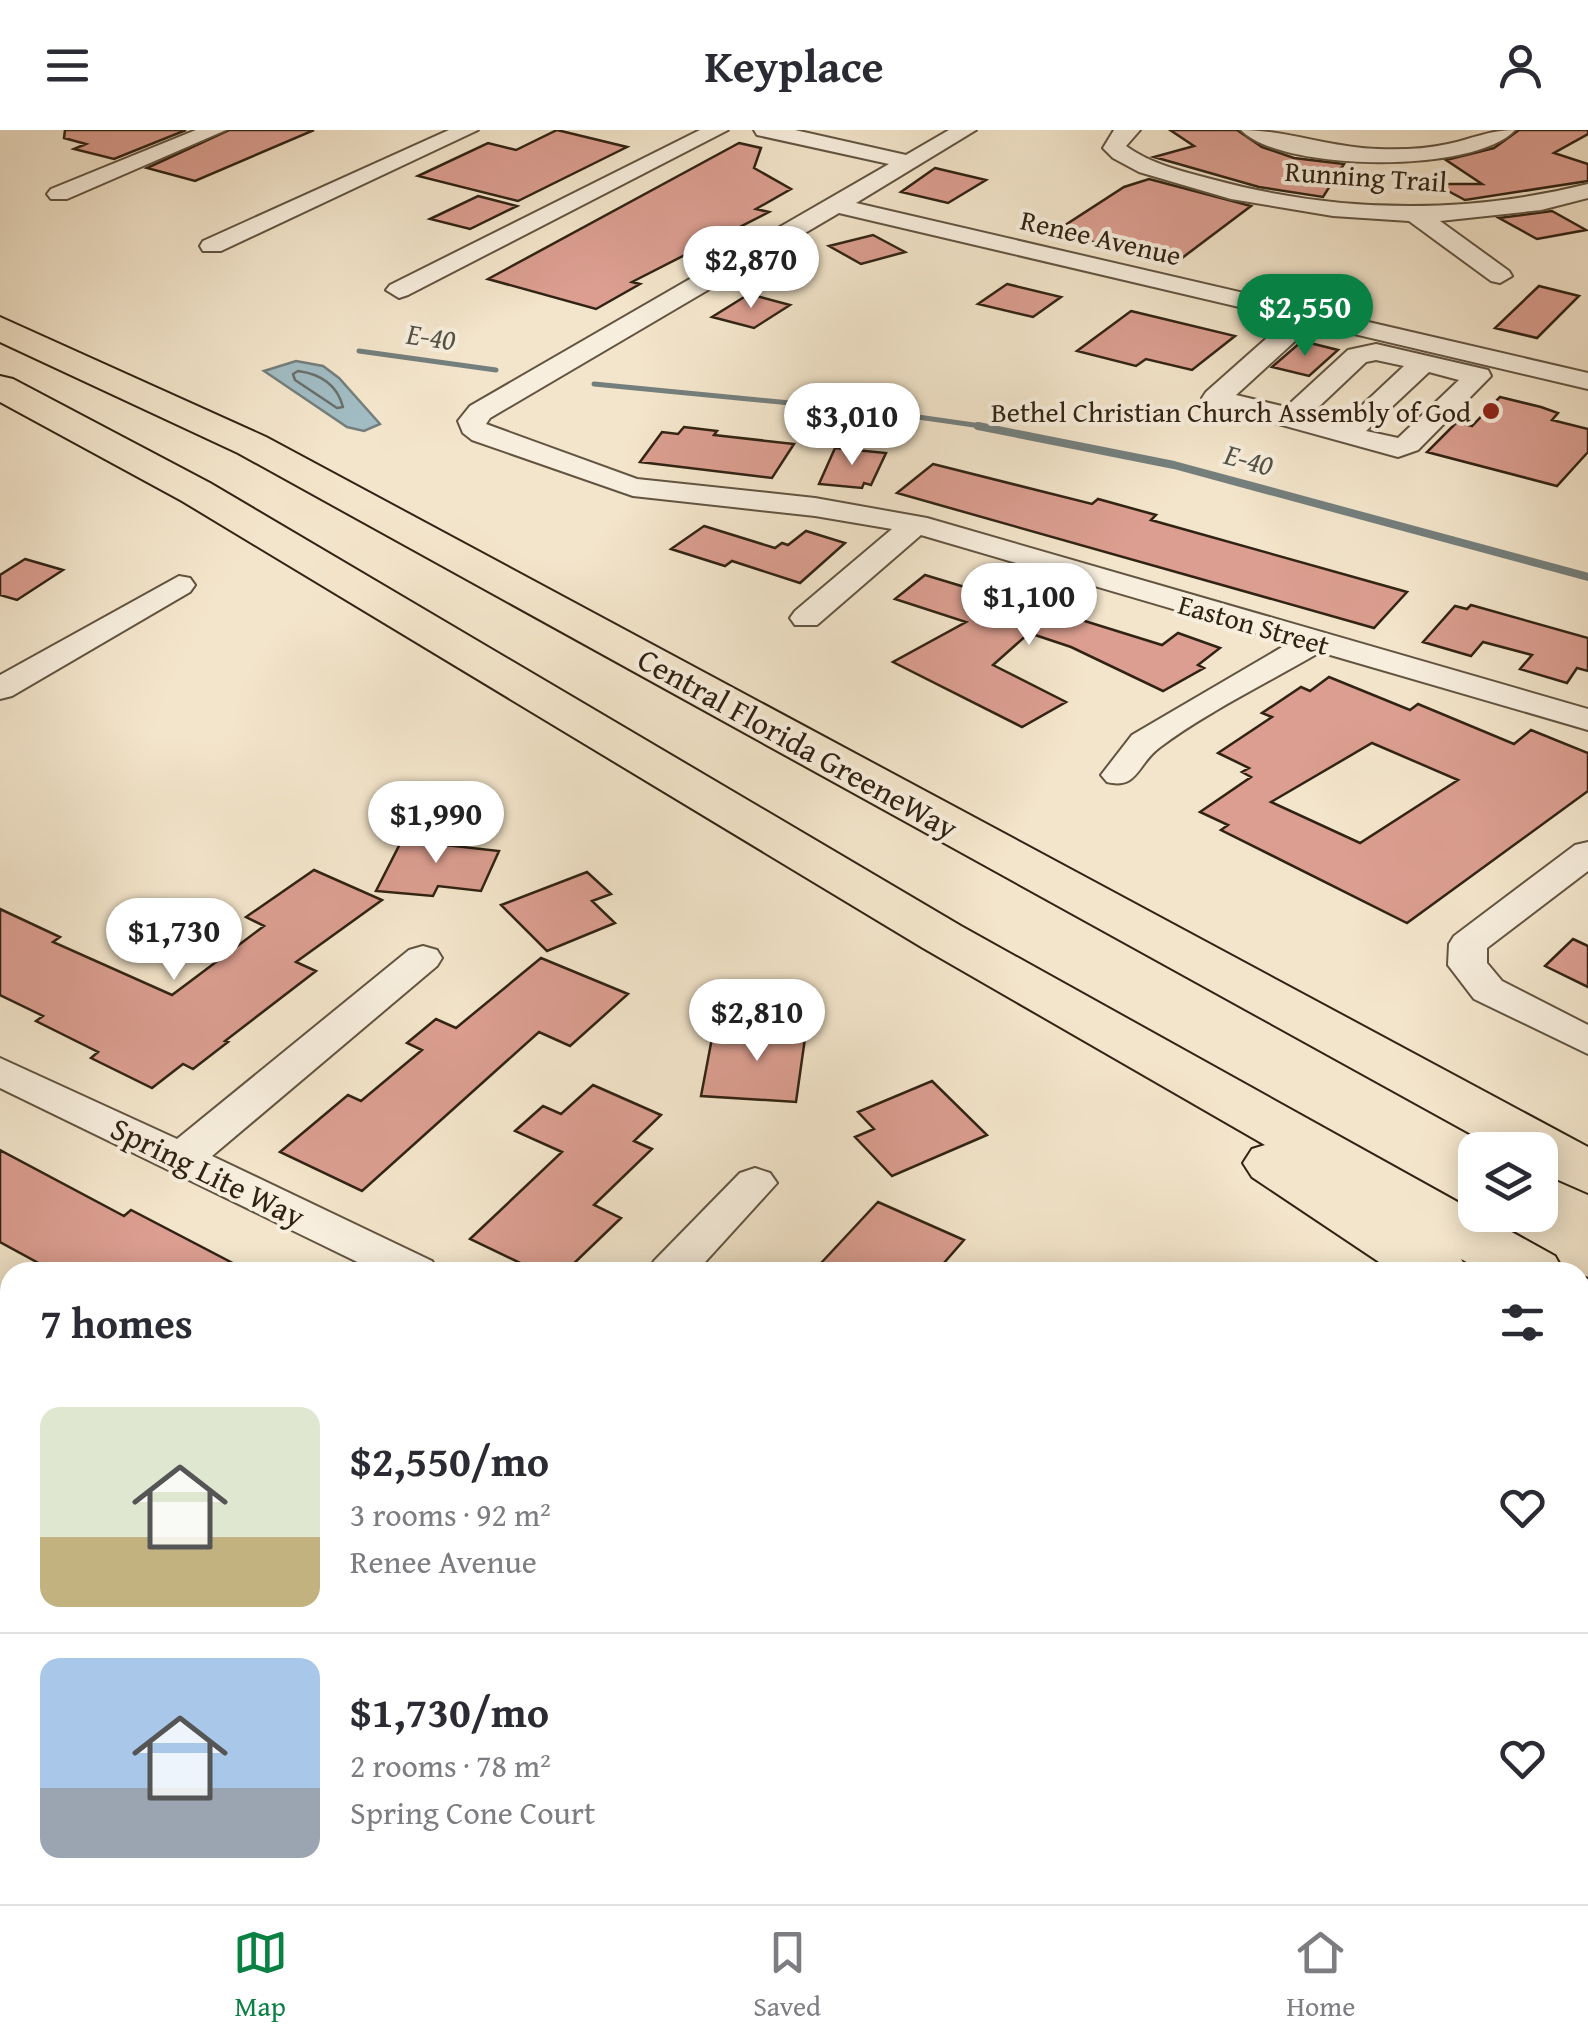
<!DOCTYPE html>
<html lang="en">
<head>
<meta charset="utf-8">
<style>
  body { margin:0; font-family:"Gentium Book Plus",serif; background:#f7f7f7; color:#2b2b33; height:100vh; display:flex; flex-direction:column; font-size:38px; white-space:nowrap }
  * { box-sizing:border-box; margin:0 }
  p { font-size:32px; color:#7c7c81 }
  .icon { flex:none; width:55px; height:55px; fill:none; stroke:currentColor; stroke-width:2; stroke-linecap:round; stroke-linejoin:round }
  .map { position:relative; flex:1; overflow:hidden }
  .panel { position:absolute; left:0px; top:1132px; width:1590px; height:642px; display:flex; flex-direction:column; background:#fff; border-radius:30px 30px 0 0; box-shadow:0 5px 25px #0003 }
  .panel>* { flex:none }
  .tools { position:absolute; left:1458px; top:1002px; display:grid; gap:20px }
  .tools a { display:grid; place-items:center; width:100px; height:100px; border-radius:20px; background:#fff; box-shadow:0 5px 25px #0003; font-size:50px }
  .price { position:absolute; translate:-50% -85px; padding:0 22px; border-radius:35px; background:#fff; color:#222; font-size:32px; line-height:65px; filter:drop-shadow(0 2px 5px #0008) }
  .price::after { content:''; position:absolute; left:50%; top:60px; width:30px; height:22px; margin-left:-15px; background:inherit; clip-path:polygon(0 0,100% 0,50% 100%) }
  .price.selected { background:#0b8043; color:#fff }
  ul { padding:0; list-style:none }
  li { display:flex; align-items:center; gap:30px; height:250px; padding:0 40px }
  li+li { border-top:2px solid #e1e1e2 }
  li span { display:grid; place-items:center; flex:none; width:280px; height:200px; border-radius:20px; color:#555 }
  li>.icon { margin-inline-start:auto }
  span .icon { width:120px; height:120px; fill:#fffc; stroke-width:1 }
  li b { font-size:42px }
  h2 { display:flex; justify-content:space-between; align-items:center; height:120px; padding:0 40px; font-size:42px }
  header { display:flex; justify-content:space-between; align-items:center; height:130px; padding:0 40px; background:#fff; font-size:45px; font-weight:800 }
  .tabs { display:flex; justify-content:space-around; align-items:center; height:140px; border-top:2px solid #e1e1e2; background:#fff; font-size:28px; color:#7c7c81 }
  .tabs a { display:grid; justify-items:center; gap:5px }
  .tabs .selected { color:#0b8043 }
  .map>svg:first-child { display:block }
  .water { fill:#a1bcc3; stroke:#747f7d; stroke-width:2.5 }
  .lines { fill:none; stroke-linecap:round; stroke-linejoin:round }
  .shore { stroke:#69706b; stroke-width:2.5 }
  .stream-far1 { stroke:#747f7d; stroke-width:5 }
  .stream { stroke:#747f7d; stroke-width:8 }
  .building { fill:#db9e90; stroke:#312313; stroke-width:2.5; fill-rule:evenodd }
  .minor-casing { stroke:#625441; stroke-width:4 }
  .highway-casing { stroke:#312313; stroke-width:4 }
  .minor { fill:#f7eedd; fill-rule:evenodd }
  .highway { fill:#f3e5cb; fill-rule:evenodd }
  .poi-dot { fill:#8f2418; stroke:#f7eedd; stroke-width:4 }
  .labels { text-anchor:middle; dominant-baseline:central; stroke-width:8; stroke-linejoin:round; paint-order:stroke }
  .far-street-label { font-size:28px; fill:#312313; stroke:#f7eedd }
  .far-poi-label { font-size:28px; fill:#312313; stroke:#f7eedd; text-anchor:end }
  .far-water-label { font-size:30px; font-style:italic; fill:#535148; stroke:#f7eedd }
  .street-label { font-size:32px; fill:#312313; stroke:#f7eedd }
</style>
</head>
<body>
<header><svg class="icon" aria-label="menu" viewBox="0 0 24 24"><path d="M4 6h16M4 12h16M4 18h16"/></svg>Keyplace<svg class="icon" aria-label="person" viewBox="0 0 24 24"><circle cx="12" cy="8" r="4"/><path d="M4 21q1-7 8-7t8 7"/></svg></header>
<div class="map">
<svg width="1588" height="1774" viewBox="0 0 1588 1774">
  <rect width="100%" height="100%" fill="#f3e5cb"/>
  <filter id="stains"><feTurbulence type="fractalNoise" baseFrequency=".002" numOctaves="4"/><feColorMatrix values="0 0 0 0 .2 0 0 0 0 .09 0 0 0 0 .02 0 0 0 .5 -.17"/></filter>
  <radialGradient id="worn" r=".72"><stop offset=".6" stop-color="#630" stop-opacity="0"/><stop offset="1" stop-color="#630" stop-opacity=".3"/></radialGradient>
  <path class="water" d="M296,231L323,236L339,248L380,294L364,301L347,297L264,241Z"/>
  <g class="lines">
    <path class="shore" d="M298,241C321,244 337,254 343,277L337,278L295,250L293,244Z"/>
    <path class="stream-far1" d="M359,221L496,240
      M594,254L883,282L995,298"/>
    <path class="stream" d="M978,296L1174,335L1588,447"/>
  </g>
  <path class="building" d="M65,0H186L114,29L74,19L86,14L64,8Z
    M229,0H314L195,51L147,38Z
    M557,0L627,17L518,71L418,46L488,13L516,20Z
    M1170,0H1237L1262,17L1294,28L1344,34L1323,67L1259,57L1154,27L1194,16Z
    M1519,0H1588V4L1554,23L1588,34V51L1465,70L1435,54H1482L1446,30L1494,18Z
    M739,13L761,18L754,38L791,59L756,79L769,82L632,152L640,154L596,179L488,149Z
    M935,38L986,50L948,73L901,62Z
    M1149,49L1251,76L1182,128L1173,130L1053,103L1124,57Z
    M478,66L517,76L470,99L430,89Z
    M1552,81L1586,100L1537,109L1499,88Z
    M873,105L905,122L861,134L829,116Z
    M1007,154L1061,167L1033,187L978,174Z
    M1539,156L1579,166L1537,208L1495,198Z
    M749,164L790,175L754,198L712,187Z
    M1131,181L1235,206L1192,240L1146,229L1136,236L1077,221Z
    M1302,211L1338,220L1309,246L1272,237Z
    M1500,267L1541,277L1558,283L1552,290L1588,299V322L1557,356L1427,322L1457,292L1472,296Z
    M684,297L717,301L714,305L794,314L772,348L640,332L662,302L678,304Z
    M835,318L886,323L871,355L864,353L862,358L819,354Z
    M933,334L1092,374L1098,369L1156,385L1151,390L1407,462L1374,498L897,363Z
    M704,396L775,418L782,413L788,415L806,401L845,413L800,453L732,431L725,436L671,419Z
    M25,429L63,440L17,470L0,465V445Z
    M925,445L1001,468L1016,455L1058,468L1046,479L1162,515L1178,503L1220,518L1198,535L1204,538L1163,561L1071,517L1029,503L993,535L1066,572L1022,597L893,532L966,492L895,469Z
    M1471,475L1588,508V541L1577,538L1567,553L1520,539L1532,525L1483,512L1471,526L1423,512L1455,476L1467,479Z
    M1329,547L1410,580L1418,574L1514,614L1531,600L1588,623V661L1407,793L1221,700L1228,695L1200,682L1251,647L1242,642L1249,638L1218,623L1272,587L1262,583L1301,557L1310,561ZM1372,613L1458,650L1360,713L1271,672Z
    M406,702L449,706L445,715L499,721L481,761L438,756L433,766L376,761Z
    M314,740L382,770L296,832L316,841L225,911L228,912L193,939L183,934L152,958L91,928L98,922L36,891L43,886L0,865V779L60,807L53,812L172,865L264,796L246,787Z
    M587,742L611,764L592,771L615,793L547,821L501,775Z
    M1573,809L1588,816V857L1545,836Z
    M541,828L628,864L570,916L539,902L362,1061L280,1022L348,965L361,971L422,920L407,913L436,889L456,898Z
    M758,892L807,894L796,972L701,966L712,908L755,910Z
    M932,951L987,1005L892,1046L855,1007L874,999L858,982Z
    M593,955L661,985L634,1011L652,1019L594,1075L621,1088L565,1142H539L470,1109L562,1022L515,1001L543,976L561,984Z
    M0,1020L124,1086L131,1080L250,1142H55L0,1112Z
    M878,1072L964,1110L936,1142H844L822,1132Z"/>
  <g class="lines">
    <defs>
      <path id="minor" d="M196,0H226L67,69H51L47,64L51,59Z
        M449,0H478L221,121H203L200,116L203,111Z
        M700,0H728L408,165L399,168L386,160L390,155Z
        M754,0H795L906,25L949,0H976L856,73L1588,243V259L839,83L490,288L486,294L637,349L815,368L927,388L1588,579V600L1320,522C1269,552 1205,583 1159,618C1138,633 1138,660 1107,652L1101,645L1132,605L1289,513L921,405L817,495H795L790,488L795,481L892,399L815,386L633,366L472,310L463,303L458,291L470,276L889,34L757,5Z
        M1114,0H1140L1126,16C1151,34 1181,41 1211,49C1336,83 1463,85 1588,54V68L1541,80L1440,91L1509,141L1512,146L1500,153L1491,151L1409,91L1333,86L1231,69L1139,42L1113,28L1103,18Z
        M1241,0C1287,0 1331,18 1378,19C1401,20 1425,19 1448,14C1472,9 1489,0 1515,0C1475,44 1281,42 1241,0Z
        M1286,197L1295,199L1299,205L1295,211L1236,265L1286,277L1348,220L1376,214L1488,240L1491,246L1418,320L1398,327L1206,274L1202,268L1206,262L1277,199ZM1376,230L1404,236L1341,295L1309,286L1366,232ZM1429,242L1459,250L1398,308L1366,301Z
        M179,446L190,448L195,455L190,462L12,566L0,569V545Z
        M1588,712V741L1487,818V833L1502,851L1588,895V924L1474,869L1448,835L1449,814L1454,806L1575,715Z
        M423,816L437,820L442,828L437,836L212,1026L432,1131L438,1142H378L0,958V928L177,1009L409,820Z
        M755,1038L770,1043L777,1053L696,1142H648L654,1131L740,1043Z
        M0,1472L10,1476V1522L0,1518Z
        M1588,1546V1596L1580,1599V1549Z
        M411,1765H479L483,1774H415Z
        M1446,1765H1505L1501,1774H1442Z"/>
      <path id="highway" d="M0,187L266,307L1588,1017V1063L1540,1042V1020H1500L238,323L0,212Z
        M0,246L13,249L210,353L961,796L1555,1126L1564,1142H1485L1461,1129L1469,1142H1394L1252,1047L1243,1033L1252,1019L1265,1015L923,818L182,371L0,272Z
        M1580,1146L1588,1149V1197L1580,1194Z
        M1580,1212L1588,1214V1265L1580,1263Z"/>
    </defs>
    <use href="#minor" class="minor-casing"/>
    <use href="#highway" class="highway-casing"/>
    <use href="#minor" class="minor"/>
    <use href="#highway" class="highway"/>
  </g>
  <circle class="poi-dot" cx="1491" cy="281" r="10"/>
  <g class="labels">
    <g class="far-street-label">
      <text transform="translate(1366 46) rotate(4)">Running Trail</text>
      <text transform="translate(1101 107) rotate(13)">Renee Avenue</text>
      <text transform="translate(1254 494) rotate(16)">Easton Street</text>
    </g>
    <g class="far-poi-label">
      <text x="1471" y="281">Bethel Christian Church Assembly of God</text>
    </g>
    <g class="far-water-label">
      <text transform="translate(431 206) rotate(8)">E-40</text>
      <text transform="translate(1249 329) rotate(15)">E-40</text>
    </g>
    <g class="street-label">
      <text transform="translate(798 613) rotate(29)">Central Florida GreeneWay</text>
      <text transform="translate(208 1042) rotate(26)">Spring Lite Way</text>
    </g>
  </g>
  <rect width="100%" height="100%" filter="url(#stains)"/>
  <rect width="100%" height="100%" fill="url(#worn)"/>
</svg>
<div class="tools">
<a><svg class="icon" aria-label="layers" viewBox="0 0 24 24"><path d="M12 4l9 5-9 5-9-5zM3 14l9 5 9-5"/></svg></a>
</div>
<b class="price" style="left:751px;top:181px">$2,870</b>
<b class="price selected" style="left:1305px;top:229px">$2,550</b>
<b class="price" style="left:852px;top:338px">$3,010</b>
<b class="price" style="left:1029px;top:518px">$1,100</b>
<b class="price" style="left:436px;top:736px">$1,990</b>
<b class="price" style="left:174px;top:853px">$1,730</b>
<b class="price" style="left:757px;top:934px">$2,810</b>
<section class="panel">
<h2>7 homes<svg class="icon" aria-label="filters" viewBox="0 0 24 24"><path d="M4 7h16M4 17h16"/><circle cx="9" cy="7" r="2"/><circle cx="15" cy="17" r="2"/></svg></h2>
<ul>
<li><span style="background:linear-gradient(#dfe7d0 65%,#c2b280 0)"><svg class="icon" aria-label="home" viewBox="0 0 24 24"><path d="M3 11l9-7 9 7M6 9v11h12V9"/></svg></span><div><b>$2,550/mo</b><p>3 rooms · 92 m²</p><p>Renee Avenue</p></div><svg class="icon" aria-label="heart" viewBox="0 0 24 24"><path d="M12 20l-8-8c-3-5 5-10 8-4 3-6 11-1 8 4z"/></svg></li>
<li><span style="background:linear-gradient(#a9c7e8 65%,#9aa5b1 0)"><svg class="icon" aria-label="home" viewBox="0 0 24 24"><path d="M3 11l9-7 9 7M6 9v11h12V9"/></svg></span><div><b>$1,730/mo</b><p>2 rooms · 78 m²</p><p>Spring Cone Court</p></div><svg class="icon" aria-label="heart" viewBox="0 0 24 24"><path d="M12 20l-8-8c-3-5 5-10 8-4 3-6 11-1 8 4z"/></svg></li>
</ul>
</section>
</div>
<nav class="tabs">
<a class="selected"><svg class="icon" aria-label="map" viewBox="0 0 24 24"><path d="M3 6l6-2 6 2 6-2v14l-6 2-6-2-6 2zM9 4v14M15 6v14"/></svg>Map</a>
<a><svg class="icon" aria-label="saved" viewBox="0 0 24 24"><path d="M7 4h10v16l-5-4-5 4z"/></svg>Saved</a>
<a><svg class="icon" aria-label="home" viewBox="0 0 24 24"><path d="M3 11l9-7 9 7M6 9v11h12V9"/></svg>Home</a>
</nav>
</body>
</html>
